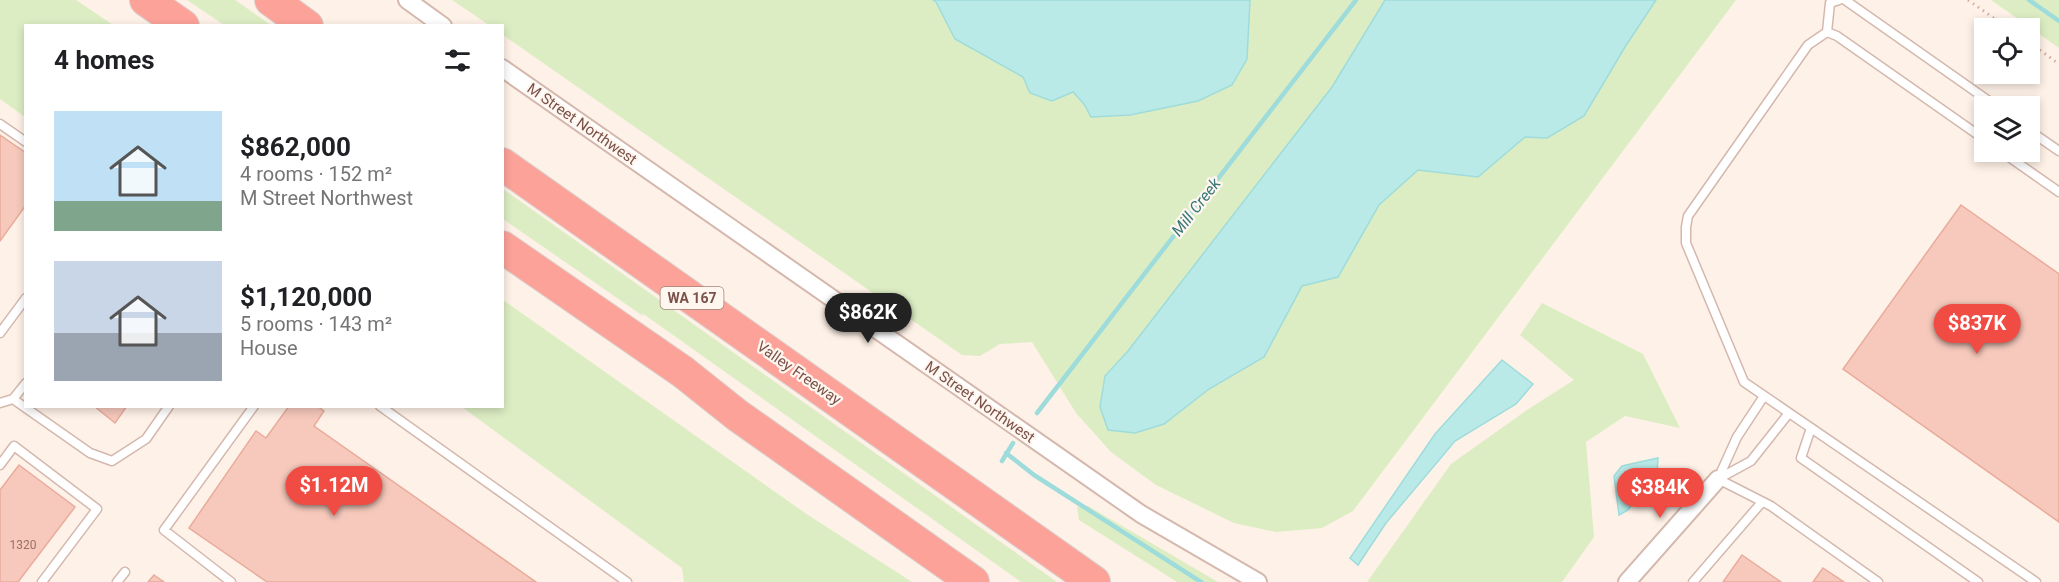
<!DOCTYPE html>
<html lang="en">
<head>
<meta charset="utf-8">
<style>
  body { margin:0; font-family:Roboto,sans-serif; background:#f6f6f6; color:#202124; height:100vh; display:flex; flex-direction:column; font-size:22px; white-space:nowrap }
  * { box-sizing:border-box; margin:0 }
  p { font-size:20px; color:#757577 }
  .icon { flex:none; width:33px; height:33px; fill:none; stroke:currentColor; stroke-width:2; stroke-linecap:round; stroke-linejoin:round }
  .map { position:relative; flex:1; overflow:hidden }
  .sheet { position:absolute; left:24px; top:24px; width:480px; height:384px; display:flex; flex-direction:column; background:#fff; border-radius:0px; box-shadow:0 3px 9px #0003 }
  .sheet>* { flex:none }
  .fabs { position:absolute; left:1974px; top:18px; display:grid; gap:12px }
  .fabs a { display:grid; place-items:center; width:66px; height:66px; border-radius:0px; background:#fff; box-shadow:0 3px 9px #0003; font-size:30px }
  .price { position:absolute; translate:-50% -51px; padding:0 14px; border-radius:21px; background:#f04c43; color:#fff; font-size:20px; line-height:39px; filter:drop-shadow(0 2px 3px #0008) }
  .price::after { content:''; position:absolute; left:50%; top:36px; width:18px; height:14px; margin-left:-9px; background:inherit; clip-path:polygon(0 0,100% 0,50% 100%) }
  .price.current { background:#222; color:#fff }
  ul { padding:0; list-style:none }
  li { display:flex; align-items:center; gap:18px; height:150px; padding:0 30px }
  li span { display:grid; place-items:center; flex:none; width:168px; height:120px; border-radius:0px; color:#555 }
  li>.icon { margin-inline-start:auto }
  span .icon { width:72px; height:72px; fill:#fffc; stroke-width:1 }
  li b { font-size:26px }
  h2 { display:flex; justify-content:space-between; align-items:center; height:72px; padding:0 30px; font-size:26px }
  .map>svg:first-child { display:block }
  .green { fill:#dcedc3 }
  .water { fill:#b9eae8; stroke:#9edcdb; stroke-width:1.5 }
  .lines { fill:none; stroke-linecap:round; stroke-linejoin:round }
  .stream { stroke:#9edcdb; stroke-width:4.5 }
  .building { fill:#f6c9bc; stroke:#e9ab9b; stroke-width:1.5 }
  .lane-casing { stroke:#d4b8ae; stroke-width:11 }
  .street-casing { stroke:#d4b8ae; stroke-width:20 }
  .highway-casing { stroke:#dacfcc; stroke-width:34 }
  .path { stroke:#dbab9f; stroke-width:3; stroke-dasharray:1.5 4.5; stroke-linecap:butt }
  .lane { stroke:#fff; stroke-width:8 }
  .street { stroke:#fff; stroke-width:16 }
  .highway { stroke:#fca299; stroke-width:32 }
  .labels { text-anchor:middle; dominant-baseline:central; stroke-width:4.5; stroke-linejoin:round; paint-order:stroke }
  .number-label { font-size:12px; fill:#997066 }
  .shield { fill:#fff6ef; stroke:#a2837b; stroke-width:1.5 }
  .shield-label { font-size:14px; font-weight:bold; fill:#7a5249 }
  .street-label { font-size:15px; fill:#7a5249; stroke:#fff6ef }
  .water-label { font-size:16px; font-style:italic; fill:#387978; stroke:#fff6ef }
</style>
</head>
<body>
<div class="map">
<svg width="2059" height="582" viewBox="0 0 2059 582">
  <rect width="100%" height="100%" fill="#fef1e7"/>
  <path class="green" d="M0,0H76L113,25L26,26L25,117L0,99Z
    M187,0H235L271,25H224Z
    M452,0H1736L1353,511L1322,528L1276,532L1234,523L1156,485L1111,452L1076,413L1032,342L1000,344L980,356L962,355L503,35L502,26L489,25Z
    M1991,0H2059V48Z
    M503,189L1057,582H1021L642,313L643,316L503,219Z
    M503,300L805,513L912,582H684L682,568L462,407L502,406Z
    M1542,303L1643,354L1680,428L1625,416L1586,442L1594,537L1562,582H1367L1451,464L1527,410L1574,380L1520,335Z
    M1088,506L1218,582H1177L1079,520L1077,507Z"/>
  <path class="water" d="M933,0H1250L1247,59L1232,85L1198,101L1130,115L1091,117L1084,104L1073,92L1052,101L1030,93L1023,77L955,39L936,2Z
    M1385,0H1656L1625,47L1584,116L1547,138L1525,137L1478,177L1418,170L1379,205L1338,277L1302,286L1264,357L1209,389L1164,424L1135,433L1108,430L1100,407L1105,376L1128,351L1332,87Z
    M1502,360L1533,384L1516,404L1455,441L1386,523L1358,565L1350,558L1435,434Z
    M1658,458L1657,472L1628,510L1619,515L1614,476L1622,466Z"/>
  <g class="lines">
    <path class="stream" d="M2029,0L2059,21
      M1037,413L1356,0
      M1006,453L1034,475L1201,582
      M1002,461L1013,443"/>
  </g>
  <path class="building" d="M0,135L26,153V205L0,241Z
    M1961,205L2059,274V522L1843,369Z
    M94,406H127L115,423Z
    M289,406H317L324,411L314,426L536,582H267L189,528L256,431L266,438Z
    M19,465L75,507L18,582H0V490Z
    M1742,555L1781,582H1723Z
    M1823,568L1844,582H1813Z
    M154,575L164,582H148Z"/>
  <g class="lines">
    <defs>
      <path id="lane" d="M1845,0L1996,106
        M1827,32L1830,3L1839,0
        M0,124L26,142
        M2030,131L2059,151
        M1984,139L1837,36L1827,32L1808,45L1688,216L1686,227V243L1744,382L2036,582
        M2002,152L2059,192
        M0,333L26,298
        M13,399L26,383
        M0,403L13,399L90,453L112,461L146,439L169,406
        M380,406L627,582
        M1811,428L1801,458L1978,582
        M0,465L14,446L97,509L42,582
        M1718,479L1771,506L1878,582
        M1718,479L1751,461L1789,413
        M1718,479L1737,437L1764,396
        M117,582L125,572
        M231,582L164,530L254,406
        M1693,582L1762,502"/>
      <path id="street" d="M407,0L443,26
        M502,68L1141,514L1258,582
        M1627,582L1718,479"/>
      <path id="highway" d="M146,0L183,26
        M271,0L307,26
        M502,164L1094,582
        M502,247L683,372L737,415L973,582"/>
    </defs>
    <use href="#lane" class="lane-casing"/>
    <use href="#street" class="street-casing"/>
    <use href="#highway" class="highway-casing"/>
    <path class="path" d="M1968,0L2008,28
      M2030,43L2059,64"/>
    <use href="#lane" class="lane"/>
    <use href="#street" class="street"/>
    <use href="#highway" class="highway"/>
  </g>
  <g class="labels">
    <g class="number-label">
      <text x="23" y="545">1320</text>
    </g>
    <rect class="shield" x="660.5" y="287" width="63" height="22" rx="4.5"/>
    <g class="shield-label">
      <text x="692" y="298">WA 167</text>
    </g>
    <g class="street-label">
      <text transform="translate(582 124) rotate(35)">M Street Northwest</text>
      <text transform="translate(799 373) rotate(35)">Valley Freeway</text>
      <text transform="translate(980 402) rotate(35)">M Street Northwest</text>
    </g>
    <g class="water-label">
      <text transform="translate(1196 207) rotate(-52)">Mill Creek</text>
    </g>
  </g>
</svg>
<div class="fabs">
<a><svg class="icon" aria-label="locate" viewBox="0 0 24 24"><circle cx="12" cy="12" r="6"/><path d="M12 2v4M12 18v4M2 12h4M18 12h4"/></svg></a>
<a><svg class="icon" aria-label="layers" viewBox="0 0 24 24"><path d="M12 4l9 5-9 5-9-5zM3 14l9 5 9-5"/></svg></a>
</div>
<b class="price current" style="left:868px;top:344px">$862K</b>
<b class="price" style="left:1977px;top:355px">$837K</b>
<b class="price" style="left:334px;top:517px">$1.12M</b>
<b class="price" style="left:1660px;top:519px">$384K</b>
<section class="sheet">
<h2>4 homes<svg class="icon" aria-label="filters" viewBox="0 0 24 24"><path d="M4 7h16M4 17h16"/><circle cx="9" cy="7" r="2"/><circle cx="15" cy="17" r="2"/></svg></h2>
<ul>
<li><span style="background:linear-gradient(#bfe0f5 75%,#7fa58c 0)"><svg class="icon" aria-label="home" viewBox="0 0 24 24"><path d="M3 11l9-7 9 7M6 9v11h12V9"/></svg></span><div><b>$862,000</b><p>4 rooms · 152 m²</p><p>M Street Northwest</p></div></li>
<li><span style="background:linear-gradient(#c9d6e8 60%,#9aa5b1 0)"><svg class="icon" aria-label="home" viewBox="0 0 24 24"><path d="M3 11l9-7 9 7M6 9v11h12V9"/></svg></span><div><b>$1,120,000</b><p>5 rooms · 143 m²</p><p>House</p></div></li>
</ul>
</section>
</div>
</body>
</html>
